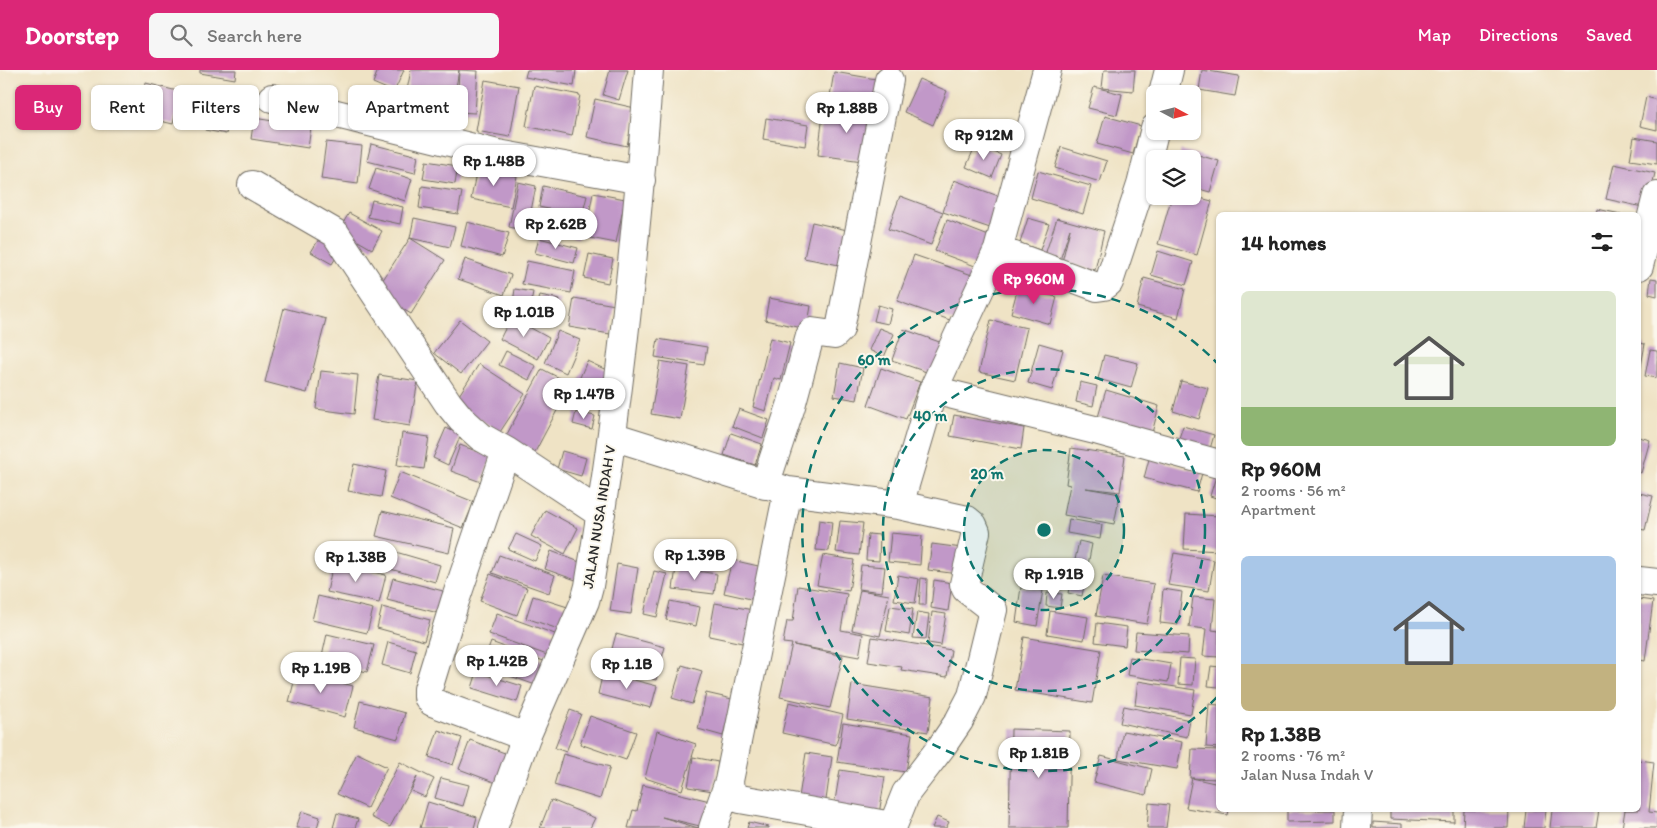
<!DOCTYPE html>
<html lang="en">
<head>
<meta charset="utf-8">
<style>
  body { margin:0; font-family:Itim,sans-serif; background:#f6f6f6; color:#222; height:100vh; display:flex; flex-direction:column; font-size:19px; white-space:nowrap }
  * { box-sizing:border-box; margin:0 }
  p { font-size:16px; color:#767676 }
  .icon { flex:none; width:28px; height:28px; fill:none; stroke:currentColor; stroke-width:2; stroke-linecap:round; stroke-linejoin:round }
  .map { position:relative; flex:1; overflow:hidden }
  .sheet { position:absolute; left:1216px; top:142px; width:425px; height:600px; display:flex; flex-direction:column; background:#fff; border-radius:8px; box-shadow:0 1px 4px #0004 }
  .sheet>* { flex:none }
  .top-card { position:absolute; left:15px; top:15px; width:475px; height:45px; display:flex; gap:10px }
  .needle { width:32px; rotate:97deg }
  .fabs { position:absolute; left:1146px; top:15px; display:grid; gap:10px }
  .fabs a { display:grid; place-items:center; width:55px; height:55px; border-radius:8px; background:#fff; box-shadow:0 1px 4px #0004; font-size:25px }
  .price { position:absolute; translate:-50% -42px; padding:0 11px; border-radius:18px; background:#fff; color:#222; font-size:16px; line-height:32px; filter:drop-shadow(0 1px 2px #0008) }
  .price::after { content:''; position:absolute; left:50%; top:30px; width:15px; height:11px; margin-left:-8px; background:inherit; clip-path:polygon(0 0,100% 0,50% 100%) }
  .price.active { background:#db2777; color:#fff }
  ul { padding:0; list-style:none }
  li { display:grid; align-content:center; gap:10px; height:265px; padding:0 25px }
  li span { display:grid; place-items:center; height:155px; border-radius:8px; color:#555 }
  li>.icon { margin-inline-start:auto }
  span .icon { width:90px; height:90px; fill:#fffc; stroke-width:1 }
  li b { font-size:21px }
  h2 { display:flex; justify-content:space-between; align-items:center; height:60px; padding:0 25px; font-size:21px }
  .chip { padding:0 18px; border-radius:8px; background:#fff; box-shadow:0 1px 4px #0004; font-size:18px; line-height:45px }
  .chip.active { background:#db2777; color:#fff }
  header { display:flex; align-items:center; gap:30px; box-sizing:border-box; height:70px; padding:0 25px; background:#db2777; color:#fff }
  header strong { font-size:24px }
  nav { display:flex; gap:28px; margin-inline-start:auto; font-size:18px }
  .search { width:350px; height:45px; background:#f6f6f6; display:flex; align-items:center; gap:12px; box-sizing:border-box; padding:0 18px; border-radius:8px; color:#767676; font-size:19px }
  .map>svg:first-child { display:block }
  .building { fill:#c198c8 }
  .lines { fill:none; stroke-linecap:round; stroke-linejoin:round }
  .minor-casing { stroke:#706b61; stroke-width:30 }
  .minor { stroke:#fff; stroke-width:28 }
  .ring { fill:none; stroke:#0f766e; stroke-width:2.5; stroke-dasharray:9 6 }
  .labels { text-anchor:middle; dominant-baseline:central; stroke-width:4; stroke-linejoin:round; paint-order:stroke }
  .street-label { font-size:15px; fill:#2b2b2b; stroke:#fbf7ec }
  .centre { fill:#0f766e; stroke:#fbf7ec; stroke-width:2.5 }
  .ring-label { font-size:15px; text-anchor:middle; font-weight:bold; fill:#0f766e; stroke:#fbf7ec; stroke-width:4; stroke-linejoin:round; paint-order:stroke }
</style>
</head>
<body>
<header>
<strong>Doorstep</strong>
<div class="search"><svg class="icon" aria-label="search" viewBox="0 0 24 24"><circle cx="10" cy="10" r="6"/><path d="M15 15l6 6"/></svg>Search here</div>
<nav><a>Map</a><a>Directions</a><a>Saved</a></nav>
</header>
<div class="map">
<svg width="1657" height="758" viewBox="0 0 1657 758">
  <rect width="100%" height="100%" fill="#fbf7ec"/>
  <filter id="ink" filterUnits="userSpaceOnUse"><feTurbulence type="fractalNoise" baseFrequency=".02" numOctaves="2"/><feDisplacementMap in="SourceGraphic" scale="10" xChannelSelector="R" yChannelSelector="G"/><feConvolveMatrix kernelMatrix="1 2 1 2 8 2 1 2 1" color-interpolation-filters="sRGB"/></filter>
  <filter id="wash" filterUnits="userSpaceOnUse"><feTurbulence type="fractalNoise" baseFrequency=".0096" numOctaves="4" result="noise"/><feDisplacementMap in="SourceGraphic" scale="20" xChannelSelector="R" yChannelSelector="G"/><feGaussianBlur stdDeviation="1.12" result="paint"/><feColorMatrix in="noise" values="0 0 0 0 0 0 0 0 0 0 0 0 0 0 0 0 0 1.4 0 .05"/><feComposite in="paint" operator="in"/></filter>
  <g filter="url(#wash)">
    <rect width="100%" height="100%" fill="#efe3c5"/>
    <g id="blocks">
      <path class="building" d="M200,0H236L235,9L200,3Z
        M378,0H404L394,22L373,13Z
        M411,0H457L478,1L475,43L457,42L459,0L453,34L406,25Z
        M527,0H576L574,16L525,7Z
        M610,0H628L619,30L603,25Z
        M1104,0H1135L1133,21L1102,18Z
        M1202,0L1239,6L1235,26L1199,20Z
        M834,2L882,10L877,40L829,32Z
        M919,9L947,21L933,55L904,42Z
        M485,10L519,16L510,67L476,61Z
        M146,13L181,22L173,54L139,46Z
        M534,16L580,25L572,66L526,56Z
        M1094,17L1122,24L1117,45L1088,38Z
        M379,27L418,35L415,52L376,43Z
        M1646,27L1657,30V60L1640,56Z
        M595,29L635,38L627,76L587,67Z
        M824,36L876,43L870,92L818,85Z
        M209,38L230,41L226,64L205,60Z
        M1105,46L1141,56L1133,84L1097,74Z
        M254,48L311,57L308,78L251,69Z
        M766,48L808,55L805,76L763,69Z
        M1634,67L1657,71V94L1630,90Z
        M326,72L362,76L358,114L321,109Z
        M371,74L418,86L415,103L367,91Z
        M976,74L1001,85L992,108L966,97Z
        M1061,77L1107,91L1100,112L1055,98Z
        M1181,80L1219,91L1210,122L1192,117V89H1179Z
        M426,91L458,96L455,114L423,109Z
        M1614,94L1655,103L1647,138L1606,129Z
        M376,98L412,109L405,131L369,119Z
        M477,98L517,106L511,137L471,129Z
        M1038,101L1091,116L1083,144L1031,128Z
        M954,110L1004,128L993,159L943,142Z
        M518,112L536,116L527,161L509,157Z
        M422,116L462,122L458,144L419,138Z
        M543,116L587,126L582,146L539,137Z
        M593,123L625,129L616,173L585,167Z
        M900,126L943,142L931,175L888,159Z
        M1172,126H1192L1212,131L1197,185L1158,174Z
        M372,130L403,137L400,154L368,147Z
        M1597,139L1621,144V145H1596Z
        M349,143L382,161L372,179L339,160Z
        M541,146L581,153L578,168L538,161Z
        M414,148L455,157L450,177L410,168Z
        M1028,148L1049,154L1040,180L1020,173Z
        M1057,148L1104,161L1095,200L1062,192L1070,159L1060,190L1045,185Z
        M947,150L994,168L983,199L935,181Z
        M467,152L509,163L502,187L461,176Z
        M812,152L856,162L849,197L804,188Z
        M322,164L343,176L332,194L311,182Z
        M410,168L445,190L411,244L375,222Z
        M539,168L578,178L574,193L535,183Z
        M1158,181L1193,192L1186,215L1151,205Z
        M589,184L613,189L608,213L584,208Z
        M914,185L975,206L958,253L897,231Z
        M465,189L511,205L504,225L458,209Z
        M527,191L575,201L571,223L522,214Z
        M1144,208L1185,219L1178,248L1137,237Z
        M1651,208L1657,209V226L1649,224Z
        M1018,217L1057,227L1050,254L1011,243Z
        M515,219L533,222L529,243L512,239Z
        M540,225L560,229L556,248L536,244Z
        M574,228L615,235L610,264L569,257Z
        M769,228L811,236L807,259L765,250Z
        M878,235L892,239L888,254L874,251Z
        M284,238L326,249L307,323L265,312Z
        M511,247L549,268L538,289L500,269Z
        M460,250L487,271L461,304L434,283Z
        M991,250L1027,258L1015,310L979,302Z
        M879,258L894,264L884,287L869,280Z
        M903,259L945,274L935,305L892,290Z
        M558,261L580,270L566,303L545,293Z
        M770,268L790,273L781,310L774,308L766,341L753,337Z
        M658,269L707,277L704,295L655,287Z
        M1039,273L1063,280L1052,320L1028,313Z
        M1639,273L1645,274L1640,302H1639Z
        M1650,280L1657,281V308L1645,306Z
        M506,281L536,296L529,310L499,295Z
        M1104,285L1138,293L1131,318L1098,309Z
        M587,291L615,304L605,324L578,312Z
        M660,291L689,296L680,349L651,344Z
        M840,293L863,298L857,330L834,326Z
        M479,294L525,324L500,362L454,333Z
        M881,298L920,312L906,349L868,335Z
        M542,299L571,314L535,382L506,366Z
        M321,301L358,305L354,344L316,339Z
        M379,305L418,311L410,356L372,350Z
        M1181,311L1208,318L1199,349L1173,341Z
        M1080,312L1097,316L1093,336L1076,332Z
        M1106,320L1159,336L1152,363L1098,347Z
        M739,339L769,350L763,368L732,356Z
        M576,342L595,346L592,359L573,354Z
        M954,345L1024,358L1021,379L950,366Z
        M1183,356L1214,365L1208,386L1176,377Z
        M446,358L461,365L448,395L433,388Z
        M402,363L429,367L424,399L397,395Z
        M731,363L762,374L755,395L724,385Z
        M1639,367L1650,370L1641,403L1639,402Z
        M460,375L492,387L481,412L451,401Z
        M1071,378L1125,386L1120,422L1086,418L1120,424L1114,454L1064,445L1070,415L1066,414Z
        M562,381L586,388L581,406L557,399Z
        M1149,389L1202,403L1197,422L1144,408Z
        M354,394L386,401L381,427L348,421Z
        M400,402L474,432L463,458L390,428Z
        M1216,406H1219V429L1210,426Z
        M1639,423L1653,426L1645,460L1639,459Z
        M545,440L578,458L565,484L531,466Z
        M382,441L454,458L449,483L376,466Z
        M1186,444L1219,446V481L1184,479Z
        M1069,449L1102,455L1100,469L1067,463Z
        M819,450L832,452L829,481L816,480Z
        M840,451L863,453L859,485L836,482Z
        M891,463L922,466L920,495L888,492Z
        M516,464L542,476L535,491L508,479Z
        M868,464L880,465L879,491L866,490Z
        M1079,471L1092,474L1082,526L1068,523Z
        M365,473L440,495L435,512L360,490Z
        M932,474L962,478L958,504L928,500Z
        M551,481L590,496L584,513L545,499Z
        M1174,483L1214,490L1209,521L1168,515Z
        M499,485L555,505L549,523L492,503Z
        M823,485L854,490L849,521L817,515Z
        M732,490L767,498L760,531L724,523Z
        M333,493L386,505L379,533L327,522Z
        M617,494L638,498L631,544L610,541Z
        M861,495L885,497L882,522L858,519Z
        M676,498L717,504L714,524L673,519Z
        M1037,499L1065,503L1063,519L1035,514Z
        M654,501L667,504L657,547L644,544Z
        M490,504L527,518L517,545L480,531Z
        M898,505L919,509L915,533L894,530Z
        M1103,506L1154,514L1147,554L1096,546Z
        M393,508L443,521L438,543L387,530Z
        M921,508L927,509L926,535H919Z
        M934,510L952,513L948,541L931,538Z
        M798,516L847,524L841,560L863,564L859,587L794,575L843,586L830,638L780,627L792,574L783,573L787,551H793Z
        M1021,517L1043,520L1037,556L1016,552Z
        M1163,519L1182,522L1178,555L1160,553Z
        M860,520L889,525L880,566L852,560Z
        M1047,523L1062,524L1060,538L1046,536Z
        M318,526L373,539L367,563L312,550Z
        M533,526L577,540L570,563L526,548Z
        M1193,527L1215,529L1212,560L1219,561V587L1203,586L1206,559L1189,557Z
        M1639,529L1653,531L1645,591L1639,590Z
        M670,531L700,537L696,556L666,550Z
        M715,533L753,540L747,574L709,566Z
        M890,536L913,539L909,565L886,561Z
        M382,537L430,550L424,571L377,558Z
        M1050,541L1088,547L1084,570L1047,564Z
        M917,542L929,544L926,569L913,568Z
        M932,542L946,544L941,575L928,573Z
        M497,543L566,568L558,589L489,564Z
        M1097,553L1127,557L1125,576L1095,572Z
        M1136,562L1189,566L1188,584L1134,580Z
        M327,564L374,575L367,602L321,591Z
        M616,564L665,577L656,610L607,597Z
        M872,567L951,580L947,607L901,600L902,597L868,592Z
        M1024,567L1101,580L1092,633L1015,620Z
        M388,572L416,580L410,603L382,595Z
        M491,572L552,594L544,618L482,596Z
        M1130,587L1171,594L1168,612L1127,605Z
        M1180,588L1195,589L1193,615L1178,614Z
        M682,595L702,601L692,634L672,628Z
        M1211,596L1219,597V617L1208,616Z
        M297,600L353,616L345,647L289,632Z
        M477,602L522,616L517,632L472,618Z
        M603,602L657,616L651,638L598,624Z
        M1138,611L1195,620L1191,644L1135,635Z
        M852,614L933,627L928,662L847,649Z
        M706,623L732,629L723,666L698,659Z
        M360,631L405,643L398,669L354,657Z
        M789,632L843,645L836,675L782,663Z
        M1209,634L1219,635V678L1206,677Z
        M1124,636L1190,650L1187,667L1120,653Z
        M570,640L581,644L566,682L555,678Z
        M590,646L636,662L626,690L580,674Z
        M843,653L912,664L906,702L837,692Z
        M1011,659L1070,661L1068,758H1009Z
        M438,660L462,668L453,695L429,687Z
        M657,661L696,674L682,720L645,708Z
        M1123,661L1182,672L1177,699L1118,689Z
        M470,670L510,685L499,714L459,699Z
        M1192,679L1219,680V709L1190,708Z
        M357,683L387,697L367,738L337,724Z
        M806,683L832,687L826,730L799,727Z
        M563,684L610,697L600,729L554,715Z
        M1101,686L1152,699L1146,725L1094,712Z
        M693,687L718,692L713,721L688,717Z
        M1639,690L1654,692L1649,742L1657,743V758H1622L1625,740H1639Z
        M400,692L434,709L425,727L411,721L417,707L390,757L371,747Z
        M840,700L885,707L879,744L834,737Z
        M441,708L469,715L463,736L435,728Z
        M1192,708L1219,714V740H1229L1228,745L1186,738Z
        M643,715L710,731L704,757L662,747L698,758H628L633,740L637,741Z
        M551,730L595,748L590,758H540Z
        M428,732L477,747L474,758H420Z
        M1149,733L1169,735L1166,758H1147Z
        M1287,740H1335V751L1287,752Z
        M1390,740H1454V752L1390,749Z
        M1464,740H1509L1508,758H1463Z
        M1526,740H1546L1544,758H1524Z
        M1552,740H1599L1596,758H1550Z
        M302,741L320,747L317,758H296Z
        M337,743L358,749L355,758H333Z
        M937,747L949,752L946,758H932Z
        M749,752L769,757V758H747Z
        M1373,752L1402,754V758H1373Z"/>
    </g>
  </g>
  <g filter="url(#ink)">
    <use href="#blocks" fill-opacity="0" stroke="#706b61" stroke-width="1"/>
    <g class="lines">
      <defs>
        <path id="minor" d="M1163,24L1169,0
          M272,28L498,84L641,110
          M252,115L335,163L448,333L461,349L481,367L506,381L455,531L428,619V627L432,632L526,667
          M998,180L1097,217L1104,216L1109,212L1141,115L1155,58
          M1639,196L1657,126
          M933,320L1099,361L1219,394
          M612,366L788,421L899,435L967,450L973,455L976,462L964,514L966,519L993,540L972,626L959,651L942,676L906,723L892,758
          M506,381L601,444
          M765,415L791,336L810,266L812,262L834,265L840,259L889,10
          M899,435L933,320L998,180L1047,0
          M1639,511L1657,513
          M729,711L730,721L740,729L892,756
          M493,758L526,667L585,531L589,516C618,345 636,173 649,0
          M713,758L729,711L788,421
          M1357,758L1358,740"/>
      </defs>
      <use href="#minor" class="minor-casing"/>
      <use href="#minor" class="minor"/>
    </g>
  </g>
  <circle cx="1044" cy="460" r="80" fill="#0f766e" fill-opacity=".12"/>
  <g class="ring">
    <circle cx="1044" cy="460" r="80"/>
    <circle cx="1044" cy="460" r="161"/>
    <path d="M1217 627A241 241 0 1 1 1217 293"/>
  </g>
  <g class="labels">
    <g class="street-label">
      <text transform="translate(599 447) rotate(-81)">JALAN NUSA INDAH V</text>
    </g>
  </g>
  <circle cx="1044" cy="460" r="8" class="centre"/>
  <g class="ring-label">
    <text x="874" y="295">60 m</text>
    <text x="930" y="351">40 m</text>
    <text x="987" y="409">20 m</text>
  </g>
</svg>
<div class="fabs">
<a><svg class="needle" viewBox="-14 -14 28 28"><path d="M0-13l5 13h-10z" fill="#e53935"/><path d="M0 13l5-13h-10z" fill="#767676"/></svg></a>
<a><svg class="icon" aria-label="layers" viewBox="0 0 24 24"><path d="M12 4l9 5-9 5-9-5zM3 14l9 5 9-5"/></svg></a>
</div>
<b class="price" style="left:847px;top:64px">Rp 1.88B</b>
<b class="price" style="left:984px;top:91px">Rp 912M</b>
<b class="price" style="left:494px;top:117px">Rp 1.48B</b>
<b class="price" style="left:556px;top:180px">Rp 2.62B</b>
<b class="price active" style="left:1034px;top:235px">Rp 960M</b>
<b class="price" style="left:524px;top:268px">Rp 1.01B</b>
<b class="price" style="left:584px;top:350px">Rp 1.47B</b>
<b class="price" style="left:695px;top:511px">Rp 1.39B</b>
<b class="price" style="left:356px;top:513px">Rp 1.38B</b>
<b class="price" style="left:1054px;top:530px">Rp 1.91B</b>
<b class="price" style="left:497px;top:617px">Rp 1.42B</b>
<b class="price" style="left:627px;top:620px">Rp 1.1B</b>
<b class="price" style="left:321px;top:624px">Rp 1.19B</b>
<b class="price" style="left:1039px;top:709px">Rp 1.81B</b>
<div class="top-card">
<a class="chip active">Buy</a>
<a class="chip">Rent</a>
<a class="chip">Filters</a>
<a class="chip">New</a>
<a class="chip">Apartment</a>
</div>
<section class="sheet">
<h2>14 homes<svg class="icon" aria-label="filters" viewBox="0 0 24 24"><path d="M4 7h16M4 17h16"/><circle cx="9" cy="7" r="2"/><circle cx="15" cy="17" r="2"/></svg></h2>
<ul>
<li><span style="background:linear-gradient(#dfe7d0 75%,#8fb573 0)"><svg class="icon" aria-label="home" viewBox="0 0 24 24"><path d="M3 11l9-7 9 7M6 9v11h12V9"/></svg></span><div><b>Rp 960M</b><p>2 rooms · 56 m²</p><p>Apartment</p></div></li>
<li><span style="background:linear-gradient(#a9c7e8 70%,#c2b280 0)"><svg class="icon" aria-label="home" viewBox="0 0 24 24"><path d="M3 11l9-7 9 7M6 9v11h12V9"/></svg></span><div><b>Rp 1.38B</b><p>2 rooms · 76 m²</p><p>Jalan Nusa Indah V</p></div></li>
</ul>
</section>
</div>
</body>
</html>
